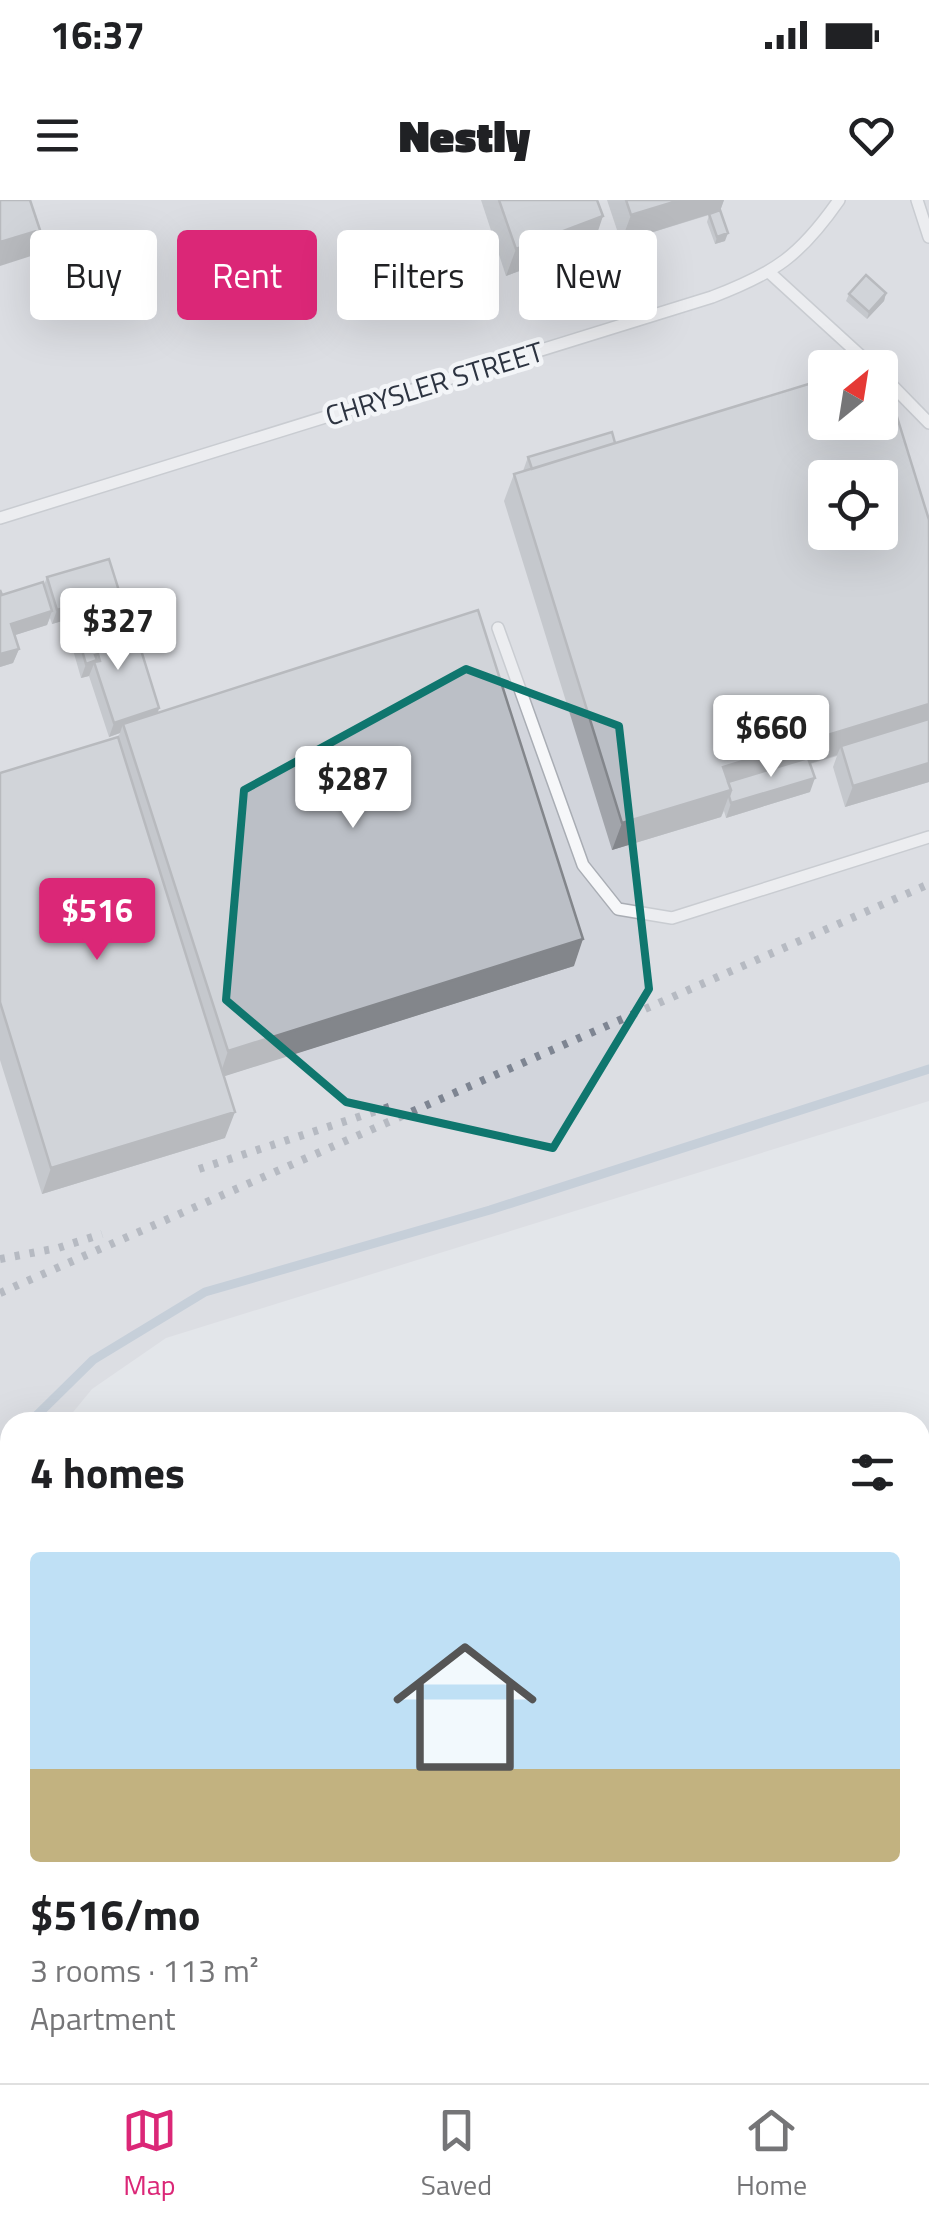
<!DOCTYPE html>
<html lang="en">
<head>
<meta charset="utf-8">
<style>
  body { margin:0; font-family:"Titillium Web",sans-serif; background:#f2f2f2; color:#202124; height:100vh; display:flex; flex-direction:column; font-size:38px; white-space:nowrap }
  * { box-sizing:border-box; margin:0 }
  p { font-size:32px; color:#757577 }
  .icon { flex:none; width:55px; height:55px; fill:none; stroke:currentColor; stroke-width:2; stroke-linecap:round; stroke-linejoin:round }
  .map { position:relative; flex:1; overflow:hidden }
  .sheet { position:absolute; left:0px; top:1212px; width:930px; height:672px; display:flex; flex-direction:column; background:#fff; border-radius:30px 30px 0 0; box-shadow:0 10px 40px #0002 }
  .sheet>* { flex:none }
  .hud { position:absolute; left:30px; top:30px; width:870px; height:90px; display:flex; gap:20px }
  .needle { width:65px; rotate:30deg }
  .buttons { position:absolute; left:808px; top:150px; display:grid; gap:20px }
  .buttons a { display:grid; place-items:center; width:90px; height:90px; border-radius:10px; background:#fff; box-shadow:0 10px 40px #0002; font-size:50px }
  .price { position:absolute; translate:-50% -85px; padding:0 22px; border-radius:10px; background:#fff; color:#222; font-size:32px; line-height:65px; filter:drop-shadow(0 2px 5px #0008) }
  .price::after { content:''; position:absolute; left:50%; top:60px; width:30px; height:22px; margin-left:-15px; background:inherit; clip-path:polygon(0 0,100% 0,50% 100%) }
  .price.on { background:#db2777; color:#fff }
  ul { padding:0; list-style:none }
  li { display:grid; align-content:center; gap:20px; height:530px; padding:0 30px }
  li span { display:grid; place-items:center; height:310px; border-radius:10px; color:#555 }
  li>.icon { margin-inline-start:auto }
  span .icon { width:180px; height:180px; fill:#fffc; stroke-width:1 }
  li b { font-size:42px }
  h2 { display:flex; justify-content:space-between; align-items:center; height:120px; padding:0 30px; font-size:42px }
  .chip { padding:0 35px; border-radius:10px; background:#fff; box-shadow:0 10px 40px #0002; font-size:35px; line-height:90px }
  .chip.on { background:#db2777; color:#fff }
  .status { display:flex; justify-content:space-between; align-items:center; height:70px; padding:0 50px; background:#fff; direction:ltr }
  .status svg { height:28px; fill:currentColor }
  header { display:flex; justify-content:space-between; align-items:center; height:130px; padding:0 30px; background:#fff; font-size:45px; font-weight:800 }
  .dock { display:flex; justify-content:space-around; align-items:center; height:140px; border-top:2px solid #e0e0e0; background:#fff; font-size:28px; color:#757577 }
  .dock a { display:grid; justify-items:center; gap:5px }
  .dock .on { color:#db2777 }
  .map>svg:first-child { display:block }
  .built { fill:#d2d5dc; fill-rule:evenodd }
  .lines { fill:none; stroke-linecap:round; stroke-linejoin:round }
  .stream { stroke:#a2b3c6; stroke-width:9 }
  .lane-casing { stroke:#a9adb4; stroke-width:14 }
  .lane { stroke:#f6f7f9; stroke-width:11 }
  .rail { stroke:#7e8592; stroke-width:8; stroke-dasharray:5 10; stroke-linecap:butt }
  .wall { fill:#a1a4aa }
  .shaded-wall { fill:#83868b }
  .building { fill:#bbbfc6; stroke:#83868b; stroke-width:2.5; fill-rule:evenodd }
  .marked { fill:none; stroke:#0f766e; stroke-width:8; stroke-linejoin:round }
  .labels { text-anchor:middle; dominant-baseline:central; stroke-width:9; stroke-linejoin:round; paint-order:stroke }
  .street-label { font-size:28px; fill:#2d3441; stroke:#f3f5f8 }
</style>
</head>
<body>
<div class="status"><b>16:37</b><svg viewBox="0 0 49 12"><path d="M0 12V9h3v3zM5 12V6h3v6zM10 12V3h3v9zM15 12V0h3v12zM26 1h20v11H26zM47 4h2v5h-2z"/></svg></div>
<header><svg class="icon" aria-label="menu" viewBox="0 0 24 24"><path d="M4 6h16M4 12h16M4 18h16"/></svg>Nestly<svg class="icon" aria-label="heart" viewBox="0 0 24 24"><path d="M12 20l-8-8c-3-5 5-10 8-4 3-6 11-1 8 4z"/></svg></header>
<div class="map">
<svg width="929" height="1883" viewBox="0 0 929 1883">
  <rect width="100%" height="100%" fill="#e3e6ea"/>
  <path class="built" d="M0,0H929V901L166,1138L92,1189L65,1222H10V1307L0,1333ZM825,168H880V222H825ZM825,278H880V332H825Z"/>
  <g class="lines">
    <path class="stream" d="M30,1222L93,1160L205,1092L490,1010L929,869
      M0,1263L10,1250"/>
    <defs>
      <path id="lane" d="M917,0L929,37
        M770,73L874,168
        M880,173L929,223
        M0,318L712,97C775,73 800,56 839,0
        M498,428L583,665L618,709L672,718L929,637"/>
    </defs>
    <use href="#lane" class="lane-casing"/>
    <use href="#lane" class="lane"/>
    <path class="rail" d="M199,969L398,904
      M0,1059L58,1048L102,1034
      M0,1093L929,684"/>
  </g>
  <path class="wall" d="M481,0H597L594,43L506,76Z
    M607,0H724L720,11L725,41L715,44L707,22L709,15L621,42Z
    M572,56L591,78L589,85L576,89L569,64Z
    M528,71L544,98L532,101L525,79Z
    M549,82L576,88L574,96L550,102L546,89Z
    M886,93L884,101L867,119L846,101L849,94Z
    M615,243L929,582L845,607L833,567L837,556L810,564V592L726,618L724,611L721,617L612,650L504,301L514,274L523,271L528,257Z
    M47,377L119,391L113,406L52,424L50,418L47,425L15,435L19,449L13,463L0,467V390L2,395L44,385Z
    M76,429L117,449L159,508L158,513L574,766L224,876L225,938L42,994L0,860V573L118,537L120,533L109,537L89,476L81,478L71,443Z"/>
  <path class="shaded-wall" d="M680,0H724L720,11L621,42L631,15Z
    M603,16L594,43L506,76L516,49Z
    M40,30L31,56L0,66V42Z
    M728,33L725,41L715,44L717,37Z
    M591,78L589,85L576,89L579,81Z
    M576,88L574,96L550,102L552,94Z
    M546,90L544,98L532,101L535,94Z
    M886,93L884,101L867,119L869,112Z
    M119,391L113,406L52,424L57,410Z
    M52,411L47,425L6,438L11,424Z
    M19,449L13,463L0,467V454Z
    M98,454L89,476L81,478L86,464Z
    M929,504V528L841,546L837,555L727,589L723,567Z
    M159,508L154,523L123,524L120,533L109,537L114,523Z
    M929,563V582L845,607L853,586Z
    M815,578L810,592L726,618L731,603Z
    M731,590L721,617L612,650L622,623Z
    M583,739L574,766L219,878L228,851Z
    M235,912L225,938L42,994L51,968Z"/>
  <path class="building" d="M0,0H30L40,30L0,42Z
    M499,0H597L603,16L516,49Z
    M626,0H680L631,15Z
    M720,10L728,33L717,37L709,14Z
    M584,53L591,78L579,81L572,56Z
    M539,68L546,90L535,94L528,71Z
    M866,75L886,93L869,112L849,94Z
    M573,76L576,88L552,94L549,82Z
    M880,162L929,320V504L723,567L731,590L622,623L514,274L825,179V222H880V168H864ZM825,278H880V332H825Z
    M612,232L615,243L532,269L528,257Z
    M109,359L119,391L57,410L47,377Z
    M43,382L52,411L11,424L19,449L0,454V390L2,395Z
    M478,410L583,739L228,851L123,524Z
    M109,420L117,449L125,447L127,452L140,447L159,508L114,523L94,462L100,461L98,454L95,455L97,460L86,464L76,429Z
    M929,519V563L853,586L841,546Z
    M118,537L235,912L51,968L0,802V573Z
    M808,558L815,578L731,603L729,596L731,590L728,582Z"/>
  <path d="M0 0H929V1883H0ZM466,469L619,526L649,789L553,948L346,902L226,800L244,590Z" fill="#e3e6ea" fill-opacity=".55" fill-rule="evenodd"/>
  <path class="marked" d="M466,469L619,526L649,789L553,948L346,902L226,800L244,590Z"/>
  <g class="labels">
    <g class="street-label">
      <text transform="translate(434 183) rotate(-17)">CHRYSLER STREET</text>
    </g>
  </g>
</svg>
<div class="buttons">
<a><svg class="needle" viewBox="-14 -14 28 28"><path d="M0-13l5 13h-10z" fill="#e53935"/><path d="M0 13l5-13h-10z" fill="#757577"/></svg></a>
<a><svg class="icon" aria-label="locate" viewBox="0 0 24 24"><circle cx="12" cy="12" r="6"/><path d="M12 2v4M12 18v4M2 12h4M18 12h4"/></svg></a>
</div>
<b class="price" style="left:118px;top:473px">$327</b>
<b class="price" style="left:771px;top:580px">$660</b>
<b class="price" style="left:353px;top:631px">$287</b>
<b class="price on" style="left:97px;top:763px">$516</b>
<div class="hud">
<a class="chip">Buy</a>
<a class="chip on">Rent</a>
<a class="chip">Filters</a>
<a class="chip">New</a>
</div>
<section class="sheet">
<h2>4 homes<svg class="icon" aria-label="filters" viewBox="0 0 24 24"><path d="M4 7h16M4 17h16"/><circle cx="9" cy="7" r="2"/><circle cx="15" cy="17" r="2"/></svg></h2>
<ul>
<li><span style="background:linear-gradient(#bfe0f5 70%,#c2b280 0)"><svg class="icon" aria-label="home" viewBox="0 0 24 24"><path d="M3 11l9-7 9 7M6 9v11h12V9"/></svg></span><div><b>$516/mo</b><p>3 rooms · 113 m²</p><p>Apartment</p></div></li>
</ul>
</section>
</div>
<nav class="dock">
<a class="on"><svg class="icon" aria-label="map" viewBox="0 0 24 24"><path d="M3 6l6-2 6 2 6-2v14l-6 2-6-2-6 2zM9 4v14M15 6v14"/></svg>Map</a>
<a><svg class="icon" aria-label="saved" viewBox="0 0 24 24"><path d="M7 4h10v16l-5-4-5 4z"/></svg>Saved</a>
<a><svg class="icon" aria-label="home" viewBox="0 0 24 24"><path d="M3 11l9-7 9 7M6 9v11h12V9"/></svg>Home</a>
</nav>
</body>
</html>
